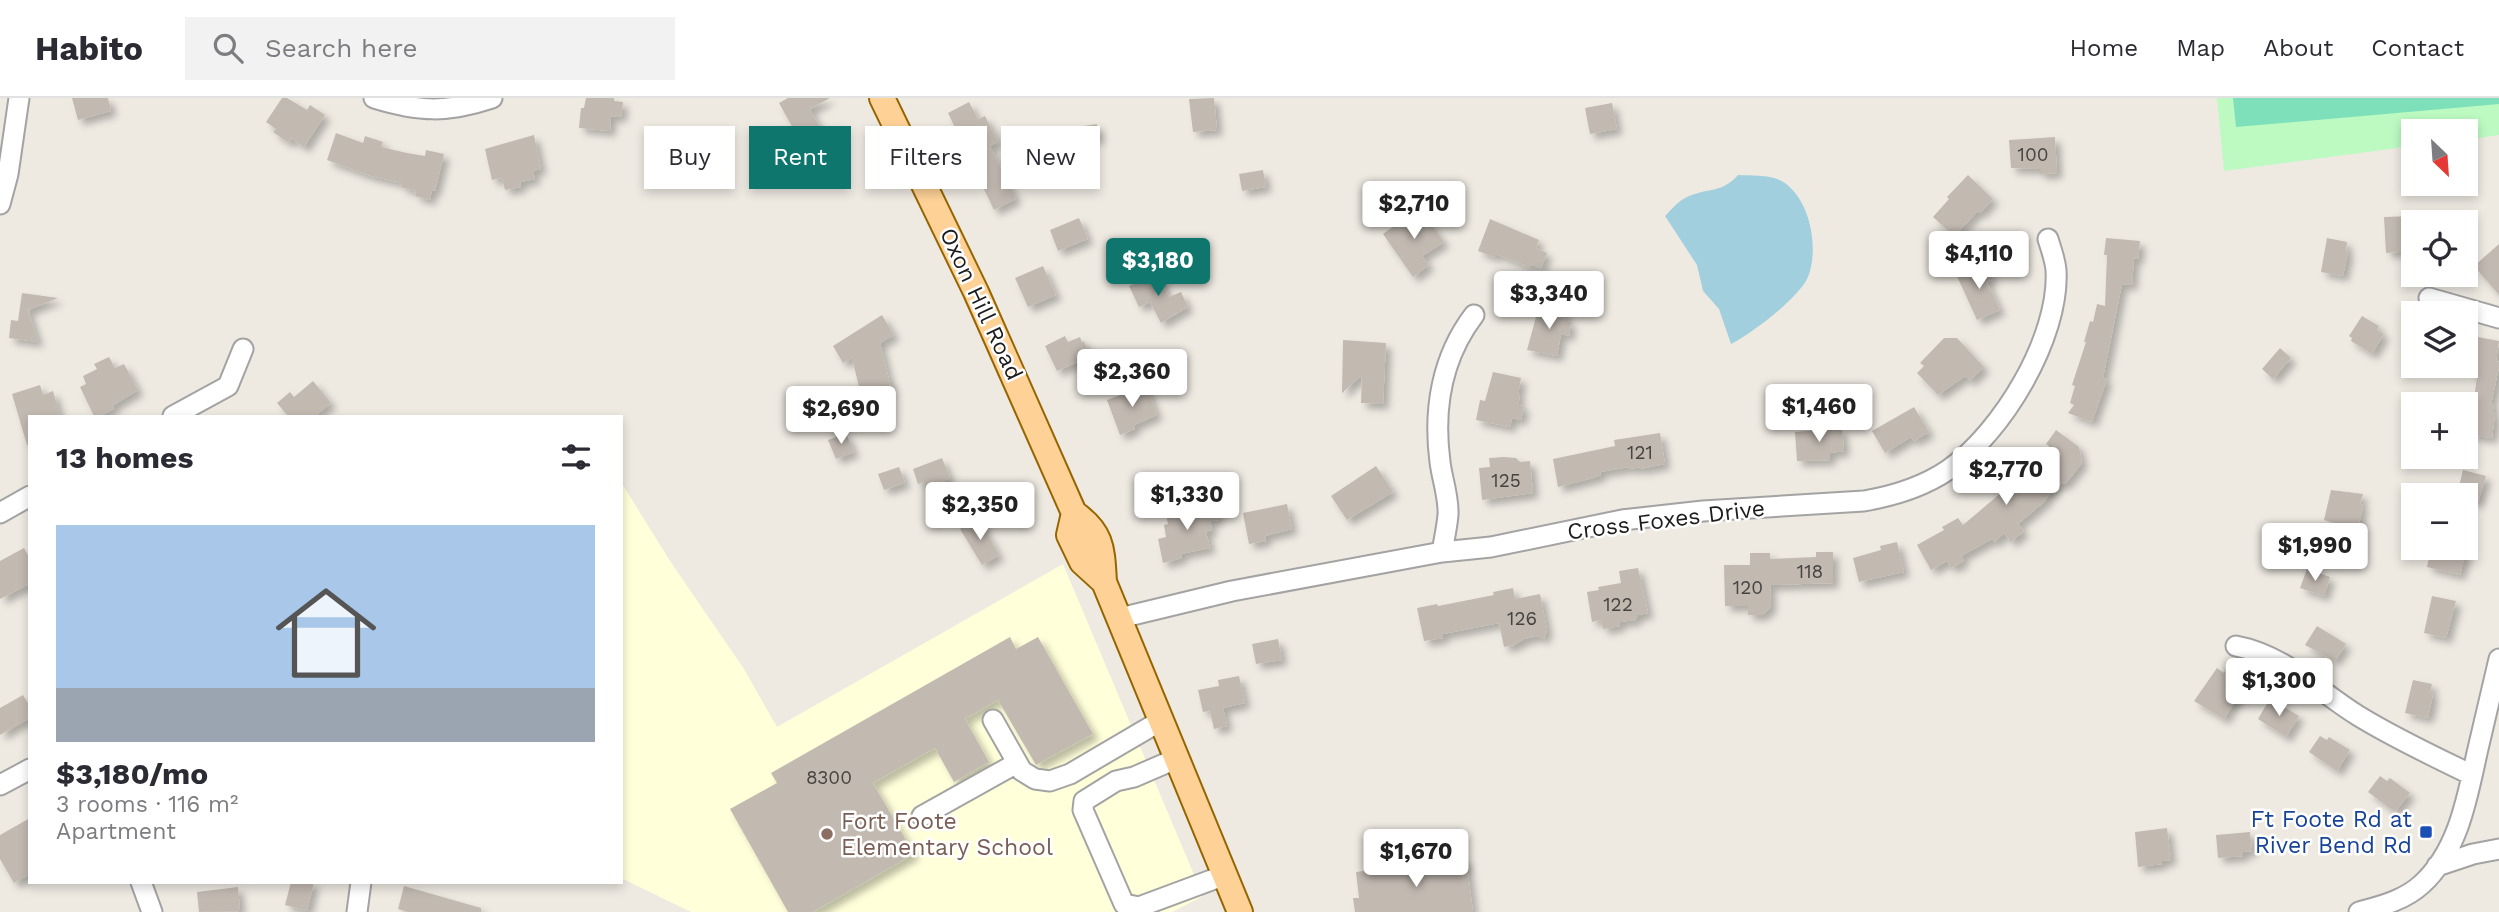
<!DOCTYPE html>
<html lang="en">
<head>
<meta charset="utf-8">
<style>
  body { margin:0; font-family:"Work Sans",sans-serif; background:#f2f2f3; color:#2b2b33; height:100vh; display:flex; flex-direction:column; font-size:26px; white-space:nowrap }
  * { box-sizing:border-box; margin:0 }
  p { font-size:23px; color:#7c7c81 }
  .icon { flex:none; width:38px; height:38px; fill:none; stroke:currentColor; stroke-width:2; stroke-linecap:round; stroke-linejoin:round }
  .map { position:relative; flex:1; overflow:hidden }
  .side { position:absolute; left:28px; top:317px; width:595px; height:469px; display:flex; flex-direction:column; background:#fff; border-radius:0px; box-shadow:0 4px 10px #0003 }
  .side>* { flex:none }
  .hud { position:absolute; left:644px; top:28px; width:665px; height:63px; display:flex; gap:14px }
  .needle { width:46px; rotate:155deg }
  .fabs { position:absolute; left:2401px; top:21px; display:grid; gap:14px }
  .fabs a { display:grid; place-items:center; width:77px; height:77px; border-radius:0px; background:#fff; box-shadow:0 4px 10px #0003; font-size:35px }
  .price { position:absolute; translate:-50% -60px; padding:0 16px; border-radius:7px; background:#fff; color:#222; font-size:23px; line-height:46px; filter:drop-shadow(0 2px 4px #0008) }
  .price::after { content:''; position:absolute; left:50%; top:42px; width:21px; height:16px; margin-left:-10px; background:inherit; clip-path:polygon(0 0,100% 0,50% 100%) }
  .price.selected { background:#0f766e; color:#fff }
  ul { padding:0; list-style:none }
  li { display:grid; align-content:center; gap:14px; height:371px; padding:0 28px }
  li span { display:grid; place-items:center; height:217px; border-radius:0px; color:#555 }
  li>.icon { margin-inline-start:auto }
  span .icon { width:126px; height:126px; fill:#fffc; stroke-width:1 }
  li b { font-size:30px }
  h2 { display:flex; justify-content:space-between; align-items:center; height:84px; padding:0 28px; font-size:30px }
  .pill { padding:0 24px; border-radius:0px; background:#fff; box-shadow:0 4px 10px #0003; font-size:24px; line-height:63px }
  .pill.selected { background:#0f766e; color:#fff }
  header { display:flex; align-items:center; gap:42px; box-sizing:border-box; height:98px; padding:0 35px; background:#fff; border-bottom:2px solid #e1e1e2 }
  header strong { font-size:33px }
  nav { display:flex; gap:38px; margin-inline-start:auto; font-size:24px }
  .search { width:490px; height:63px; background:#f2f2f3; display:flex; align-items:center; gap:18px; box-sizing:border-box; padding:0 24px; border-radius:0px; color:#7c7c81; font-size:26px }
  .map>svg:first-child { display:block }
  .education { fill:#ffffda }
  .park { fill:#bcfac2 }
  .pitch { fill:#7de0bb }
  .water { fill:#a1cfdd }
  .building { fill:#c2b9b1; filter:url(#shadow) }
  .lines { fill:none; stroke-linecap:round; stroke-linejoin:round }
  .minor-casing { stroke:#a3a3a3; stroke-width:23 }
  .major-casing { stroke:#956500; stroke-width:28 }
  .minor { stroke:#fff; stroke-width:19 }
  .major { stroke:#fed297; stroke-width:24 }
  .transit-dot { fill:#1a4fb4; stroke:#fff; stroke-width:2.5 }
  .education-dot { fill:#8d6e63; stroke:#fff; stroke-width:2.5 }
  .labels { text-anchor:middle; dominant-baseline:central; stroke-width:5; stroke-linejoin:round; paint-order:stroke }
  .number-label { font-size:19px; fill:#464341 }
  .street-label { font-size:23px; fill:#1c1c1c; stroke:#fff }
  .transit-label { font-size:23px; fill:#164399; stroke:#fff; text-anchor:end }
  .education-label { font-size:23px; fill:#785e54; stroke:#fff; text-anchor:start }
</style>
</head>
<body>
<header>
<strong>Habito</strong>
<div class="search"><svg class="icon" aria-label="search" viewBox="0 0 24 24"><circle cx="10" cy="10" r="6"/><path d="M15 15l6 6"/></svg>Search here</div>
<nav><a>Home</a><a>Map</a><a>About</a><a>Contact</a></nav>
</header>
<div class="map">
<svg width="2499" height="814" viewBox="0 0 2499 814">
  <defs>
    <filter id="shadow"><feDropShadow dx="5.5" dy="5.5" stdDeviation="3.5" flood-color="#0004"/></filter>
  </defs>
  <rect width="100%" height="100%" fill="#eeeae2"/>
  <path class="education" d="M621,384L670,463L744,571L777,629L1063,466L1203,798L1172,814H691L621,780Z"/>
  <path class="park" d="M2217,0H2499V37L2466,42V33H2413V48L2224,73Z"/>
  <path class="pitch" d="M2233,0H2499V6L2236,29Z"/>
  <path class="water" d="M1738,77C1753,78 1772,76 1785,85C1811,104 1819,151 1808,179C1799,200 1751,236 1731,246L1719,211L1703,193L1697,167L1665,118C1671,112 1678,103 1687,99C1709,89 1721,96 1738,77Z"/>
  <path class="building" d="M72,0H108L111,13L78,22Z
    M282,0H287L307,12L310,7L325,17L304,49L291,40L289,45L273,34L276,31L266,24Z
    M586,0H614V3L623,4L621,19L611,18L610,33L579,30L581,10H584Z
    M788,0H830L810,11L832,53L805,67L798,54L801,52L796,43L799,41L779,5Z
    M1214,0L1217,32L1193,34L1189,1Z
    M969,4L978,21L985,18L998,44L990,48L1016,101L994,112L948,15Z
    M1612,5L1617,31L1590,36L1585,10Z
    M1097,26L1099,40L1085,42L1083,28Z
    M336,35L363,45L365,38L383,44L381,49L407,55L425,58L426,52L444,56L435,93L432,92L430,102L415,98L416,93L401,89L402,85L371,78L327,62Z
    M534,37L541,71L533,73L535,81L520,84L521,89L505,92L502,80L492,82L485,51Z
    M2055,39L2057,75L2040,76V71L2011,70L2009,42Z
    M1263,72L1266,89L1242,93L1239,76Z
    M1968,77L1993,101L1980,115L1978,113L1954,138L1933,119L1949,101L1947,99Z
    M1419,110L1444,144L1422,158L1429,167L1413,179L1383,136Z
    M2413,118V149H2409L2410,153L2386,155L2384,119Z
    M1079,120L1088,141L1058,153L1050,132Z
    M1490,121L1539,142L1536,150L1547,155L1541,170L1531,166L1530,169L1495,156L1494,159L1478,153Z
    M2106,140L2140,143L2138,161L2134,160L2132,187L2122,186L2103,280L2107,281L2092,324L2068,315L2074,307L2070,305L2075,288L2072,287L2086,244H2084L2090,223L2093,224L2097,206L2105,208L2107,157H2104Z
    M2327,140L2347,144L2346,153L2348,154L2343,178L2321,174Z
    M2499,146V197L2474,168Z
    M1985,165L1993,182L1987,184L2000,212L1977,222L1957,178Z
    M1043,168L1056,197L1028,209L1015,180Z
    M1158,175L1169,199L1181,194L1188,209L1161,225L1150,204L1139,209L1129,188Z
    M22,195L58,200L28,212L38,244L9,240L11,222L18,223Z
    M1539,208L1566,213L1565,223L1571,224L1569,238L1561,236L1557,258L1527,252Z
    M882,217L894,237L880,245L891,290L861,297L852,260L843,265L833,248Z
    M2362,218L2379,228L2377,232L2384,236L2372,256L2351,243L2352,240L2349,238Z
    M1065,238L1068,244L1080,239L1082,244L1084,243L1090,259L1057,273L1045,248Z
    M2478,239L2499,243L2496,263L2499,264V269L2491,306L2494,307L2492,315L2495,316L2492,340L2469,337L2477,279L2470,278Z
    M1944,240H1957L1984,269L1970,283L1965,278L1938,297L1917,275L1924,268L1920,265Z
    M1343,242L1386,245L1383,306L1361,305L1362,277L1342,295Z
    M2280,250L2291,260L2273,281L2262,271Z
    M109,259L115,270L124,266L138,292L112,308L114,311L99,318H94L80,289L86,286L83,278L97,271L94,266Z
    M1493,274L1521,280L1518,297L1520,298L1518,307L1524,308L1521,322L1512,320L1510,329L1476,322L1480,302L1485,303Z
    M313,283L331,305L315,318H288L277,305L290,294L294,299Z
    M40,287L43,297L53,293L60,318H30V347H27L12,296Z
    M1146,287L1157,317L1134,327L1135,331L1120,337L1107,302Z
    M1914,309L1929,334L1914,343L1911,339L1885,355L1872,333Z
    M1842,330L1844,353L1830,355V362L1797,363L1795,334Z
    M2056,332L2079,349L2082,365L2066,385L2056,387L2044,404L2018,426L2024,433L2011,444L2004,435L1995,444L1992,441L1961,458L1964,463L1951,470L1947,463L1931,472L1917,447L1944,432L1942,429L1958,420L1963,427L2015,383L2019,388L2049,348L2046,346Z
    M846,335L854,354L836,361L828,342Z
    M1660,335L1665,366L1640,371V369L1629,371V369L1600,374L1601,377L1593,380L1558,389L1553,361L1615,348L1614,342Z
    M1504,359L1516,360L1520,364L1530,363L1533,395L1482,402L1479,370L1490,369L1489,360Z
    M942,360L950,380L936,387V385L925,389L924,384L918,386L913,371Z
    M1376,368L1393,394L1347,422L1331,398Z
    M899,369L905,385L884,392L878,376Z
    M2463,372L2486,378L2478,404L2466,402V397H2457Z
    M2331,392L2363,396L2360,406L2363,407L2358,431L2324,422Z
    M1215,406L1219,422L1210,423L1212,432L1206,434L1210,450L1181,456L1182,460L1163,465L1158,441L1166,439L1164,427L1168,426L1166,416Z
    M1287,406L1292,431L1265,438L1266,443L1249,446L1243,415Z
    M978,420L999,457L982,467L960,431Z
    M1897,444L1904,474L1859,484L1853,460L1881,452L1880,448Z
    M24,450L30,461V486L0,501V463Z
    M2431,450H2463L2462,452L2466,453L2460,477L2427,469Z
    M1816,454H1833V485L1770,487L1771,509L1762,517H1748V508H1725L1724,467H1750V455H1770V461L1816,459Z
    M1638,470L1648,515L1638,517L1635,522L1619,524L1620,528L1603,531L1601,522L1592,524L1587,494L1599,492L1598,489L1621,485L1619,473Z
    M2307,471L2330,479L2324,498L2300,490Z
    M1513,490L1515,501L1540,496L1547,532L1544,541L1538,538L1524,541L1514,547L1504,549L1499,525L1443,536V540L1424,543L1417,510L1437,506L1438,508L1494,497L1493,494Z
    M2432,498L2456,503L2446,540L2424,535Z
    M2317,528L2346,546L2335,563L2305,547Z
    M1010,539L1016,551L1038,539L1093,636L1036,667L998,602L965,621L989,664L954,684L935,650L873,685L914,756L813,814H788L730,711L777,685L771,675Z
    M1278,541L1282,562L1256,566L1252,546Z
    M2217,570L2224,575L2226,571L2247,584L2224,621L2194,603Z
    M1239,578L1245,605L1223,610L1227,628L1214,631L1210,613L1203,614L1198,592L1219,588L1218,582Z
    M2413,582L2432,586L2430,595L2433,596L2428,620L2405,615Z
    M23,597L30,609V620L0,637V610Z
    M2268,604L2276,609L2279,606L2299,618L2286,639L2258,621Z
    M2320,638L2327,642L2329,639L2350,652L2337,673L2309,654Z
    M2380,678L2387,683L2390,680L2410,695L2395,714L2368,694Z
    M30,720V776L14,785L0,761V737Z
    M2167,730L2171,762L2161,763L2162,766L2138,769L2135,734Z
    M2250,734L2252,753L2243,754V758L2218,760L2216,737Z
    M1466,760L1473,814H1355L1353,800H1359L1356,774Z
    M291,784H314L307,813L285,807Z
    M404,788L481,810V814H408L398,811Z
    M238,789L240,813L199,814L197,794Z"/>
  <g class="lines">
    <defs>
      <path id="minor" d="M374,0C419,14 447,15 492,0
        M0,106L8,76L19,0
        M2429,200L2499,220
        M173,318L228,288L243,251
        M0,415L30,398
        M1442,454C1444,442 1447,429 1448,417C1449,399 1442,381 1440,364C1433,311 1442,259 1474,217
        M1120,520L1232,493L1442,454L1491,449L1622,422L1703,413L1864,403C1893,398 1923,389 1948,372C2002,335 2060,239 2056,172C2055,161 2051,151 2048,141
        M2236,548C2284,557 2317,592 2357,617C2394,640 2433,658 2472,677
        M993,622L1022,673L1035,681L1050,683L1070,676L1162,622
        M1178,660L1134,679L1116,683L1084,703L1083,712L1124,806L1139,809L1225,777
        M0,687L30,671
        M922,718L1017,665
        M2437,768L2473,756L2499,751
        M141,784L152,814
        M357,814L361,784
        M2359,814C2381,808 2405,802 2422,786C2458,753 2467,701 2477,655C2484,624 2492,592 2499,561"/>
      <path id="major" d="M882,0L976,194L1074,415C1103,435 1102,452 1104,484L1240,814
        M1074,415L1069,437L1082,464L1104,484"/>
    </defs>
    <use href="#minor" class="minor-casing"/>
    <use href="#major" class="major-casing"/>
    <use href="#minor" class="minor"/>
    <use href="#major" class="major"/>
  </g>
  <rect class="transit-dot" x="2419" y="727" width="14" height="14" rx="3.5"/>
  <circle class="education-dot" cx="827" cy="736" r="7"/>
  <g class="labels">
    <g class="number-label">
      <text x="2033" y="56">100</text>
      <text x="1640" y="354">121</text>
      <text x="1506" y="382">125</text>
      <text x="1810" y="473">118</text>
      <text x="1748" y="489">120</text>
      <text x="1618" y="506">122</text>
      <text x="1522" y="520">126</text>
      <text x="829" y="679">8300</text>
    </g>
    <g class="street-label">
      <text transform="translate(981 206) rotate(65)">Oxon Hill Road</text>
      <text transform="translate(1666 422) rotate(-7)">Cross Foxes Drive</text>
    </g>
    <g class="transit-label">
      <text x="2412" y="721">Ft Foote Rd at<tspan x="2412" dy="26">River Bend Rd</tspan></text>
    </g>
    <g class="education-label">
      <text x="841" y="723">Fort Foote<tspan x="841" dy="26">Elementary School</tspan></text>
    </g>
  </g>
</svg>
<div class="fabs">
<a><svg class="needle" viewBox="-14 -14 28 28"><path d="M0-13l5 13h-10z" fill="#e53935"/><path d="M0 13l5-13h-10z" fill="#7c7c81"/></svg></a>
<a><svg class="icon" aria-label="locate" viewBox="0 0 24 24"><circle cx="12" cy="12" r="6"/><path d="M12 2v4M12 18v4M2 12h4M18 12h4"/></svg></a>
<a><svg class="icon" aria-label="layers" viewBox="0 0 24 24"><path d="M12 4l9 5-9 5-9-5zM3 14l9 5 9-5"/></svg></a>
<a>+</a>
<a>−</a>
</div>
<b class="price" style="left:1414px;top:143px">$2,710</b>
<b class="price" style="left:1979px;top:193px">$4,110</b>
<b class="price selected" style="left:1158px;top:200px">$3,180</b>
<b class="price" style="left:1549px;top:233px">$3,340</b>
<b class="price" style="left:1132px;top:311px">$2,360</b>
<b class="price" style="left:1819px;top:346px">$1,460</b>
<b class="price" style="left:841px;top:348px">$2,690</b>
<b class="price" style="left:2006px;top:409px">$2,770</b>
<b class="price" style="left:1187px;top:434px">$1,330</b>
<b class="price" style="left:980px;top:444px">$2,350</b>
<b class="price" style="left:2315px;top:485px">$1,990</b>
<b class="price" style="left:2279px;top:620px">$1,300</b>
<b class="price" style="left:1416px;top:791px">$1,670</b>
<div class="hud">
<a class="pill">Buy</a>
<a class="pill selected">Rent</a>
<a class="pill">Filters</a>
<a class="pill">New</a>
</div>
<section class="side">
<h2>13 homes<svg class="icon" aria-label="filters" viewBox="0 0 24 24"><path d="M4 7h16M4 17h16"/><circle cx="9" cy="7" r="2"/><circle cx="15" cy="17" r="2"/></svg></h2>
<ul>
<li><span style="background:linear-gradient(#a9c7e8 75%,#9aa5b1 0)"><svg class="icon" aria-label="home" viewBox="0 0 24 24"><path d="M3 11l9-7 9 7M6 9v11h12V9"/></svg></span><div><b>$3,180/mo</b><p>3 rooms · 116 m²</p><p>Apartment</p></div></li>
</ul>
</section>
</div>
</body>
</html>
